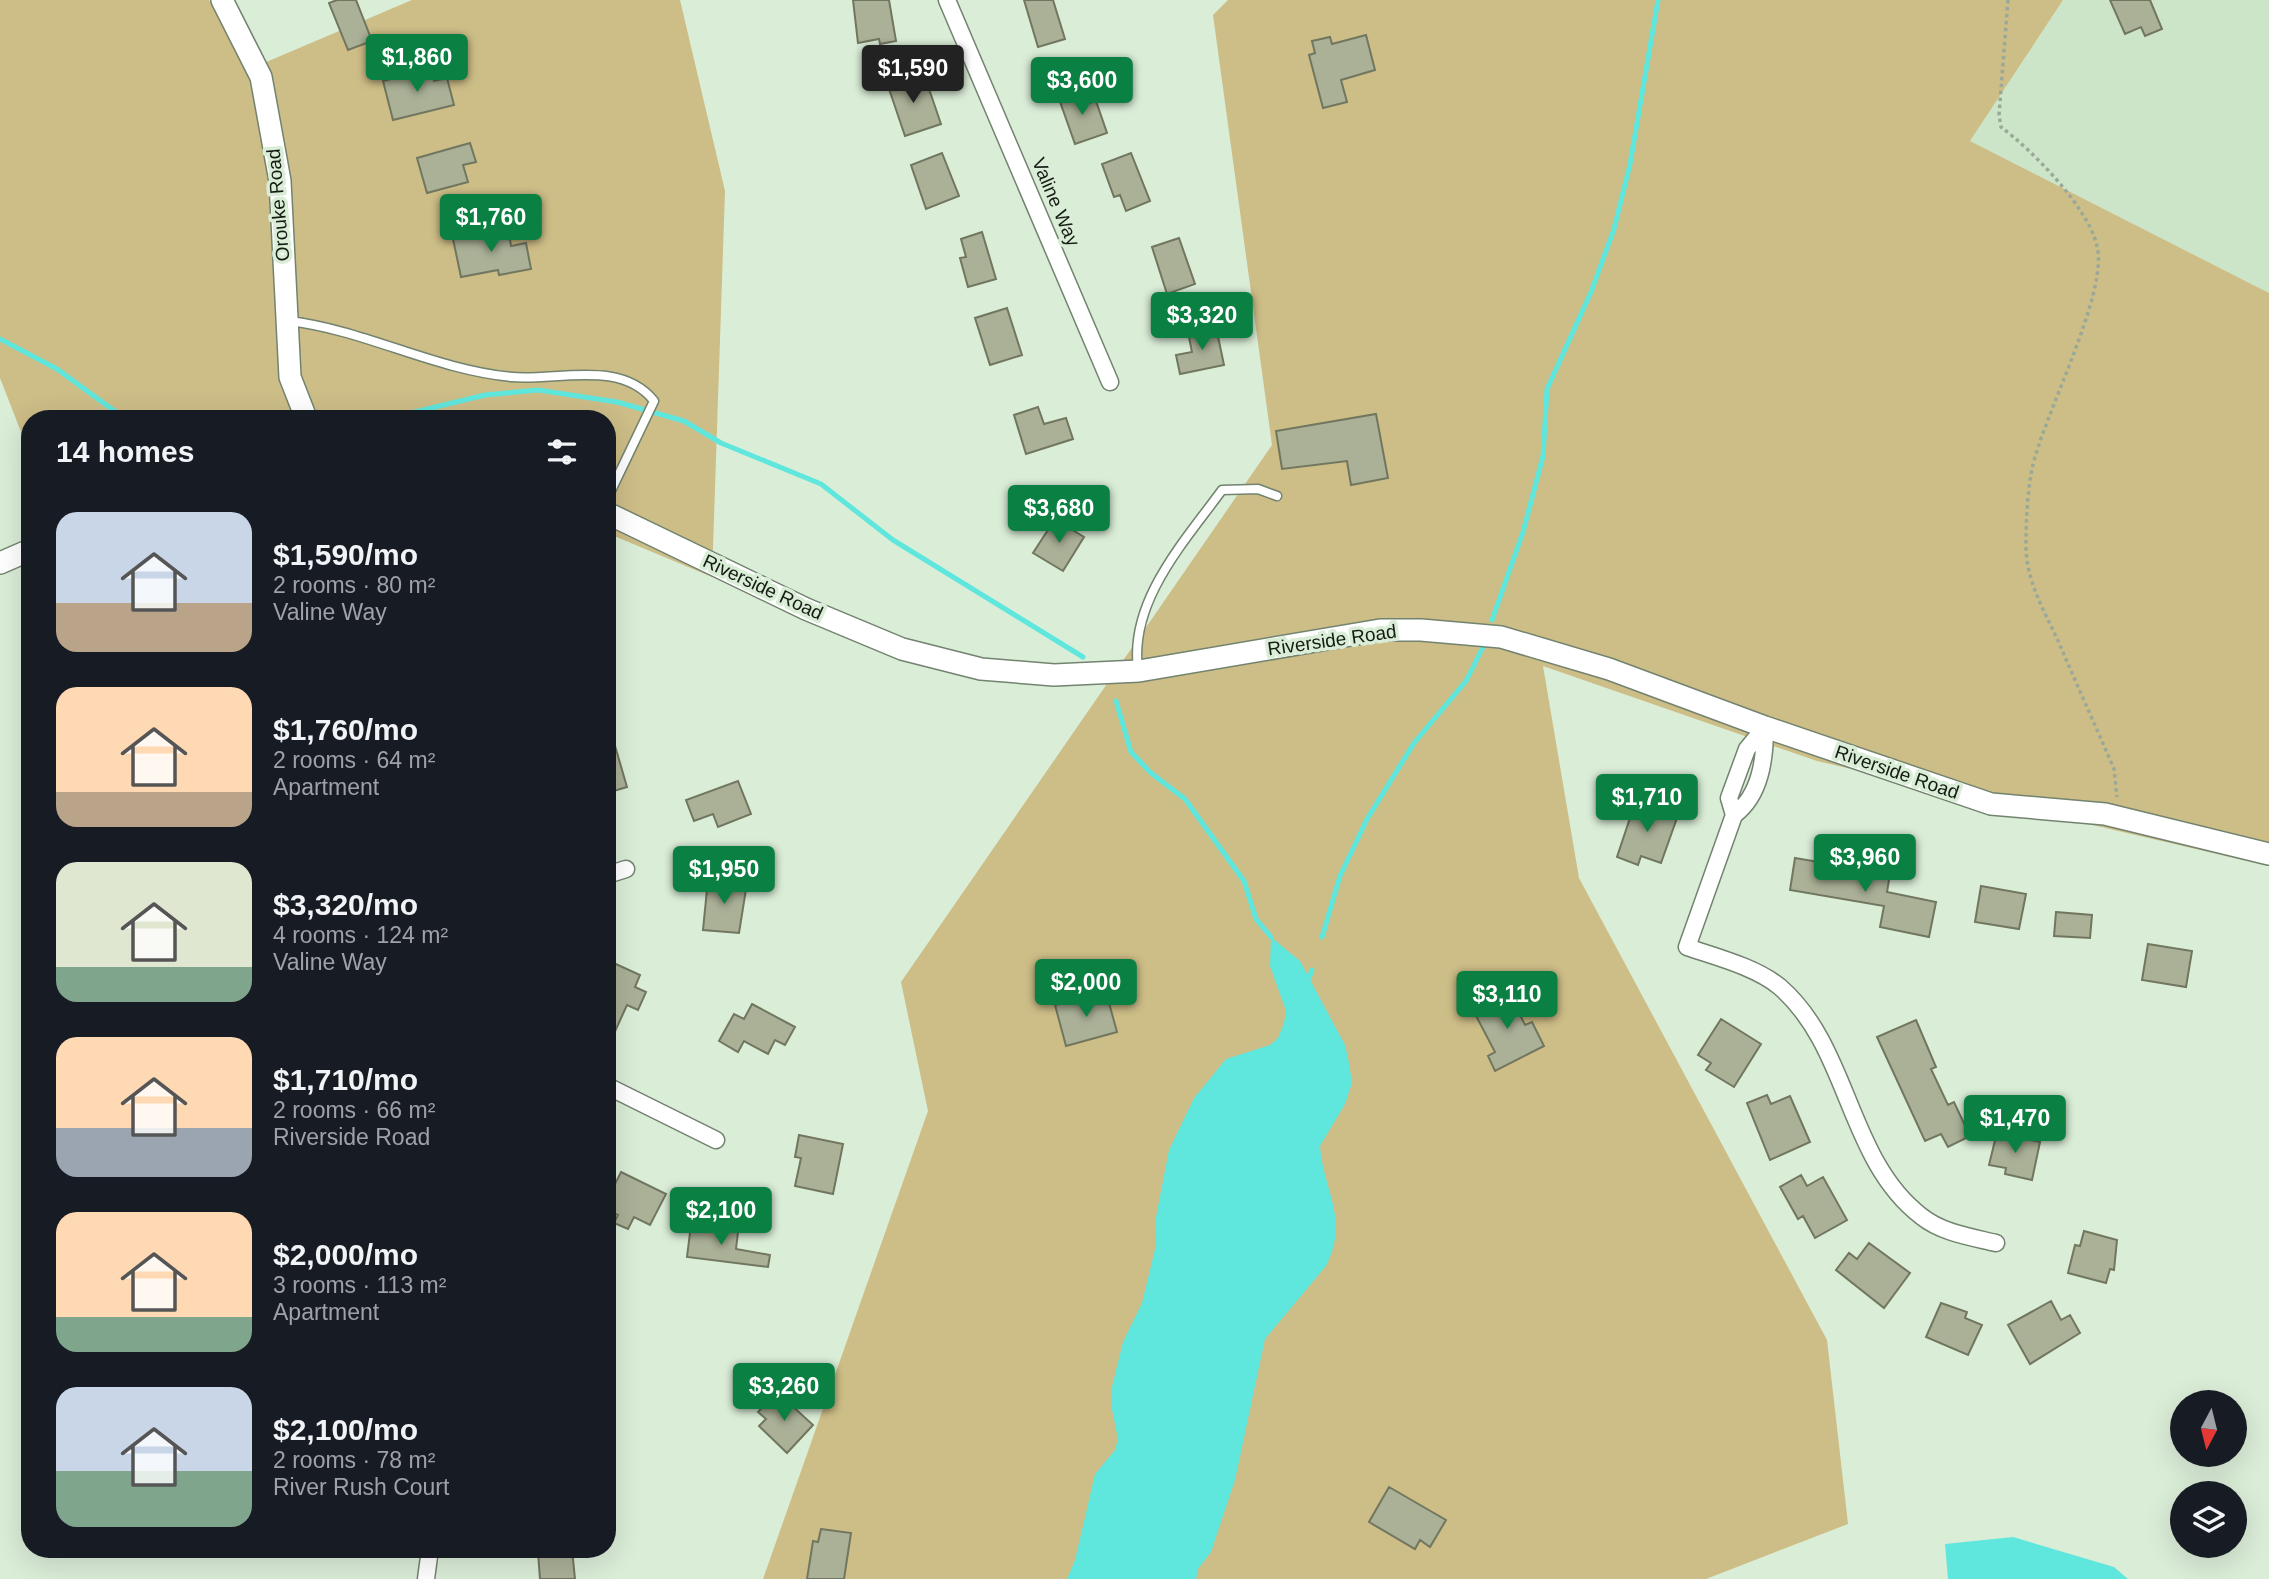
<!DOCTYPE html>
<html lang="en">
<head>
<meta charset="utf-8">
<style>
  body { margin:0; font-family:Arial,sans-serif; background:#20242c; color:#f1f3f6; height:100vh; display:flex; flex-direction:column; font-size:26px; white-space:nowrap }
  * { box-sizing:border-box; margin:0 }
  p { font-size:23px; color:#9ea1a6 }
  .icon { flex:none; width:38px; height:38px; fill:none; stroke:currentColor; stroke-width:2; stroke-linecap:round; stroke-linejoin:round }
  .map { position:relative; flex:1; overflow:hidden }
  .details { position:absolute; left:21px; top:410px; width:595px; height:1148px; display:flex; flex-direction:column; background:#171b24; border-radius:28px; box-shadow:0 7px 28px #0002 }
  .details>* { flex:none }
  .needle { width:46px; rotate:187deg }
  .controls { position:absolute; left:2170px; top:1390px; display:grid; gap:14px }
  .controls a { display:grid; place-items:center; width:77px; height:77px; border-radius:50%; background:#171b24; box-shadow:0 7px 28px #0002; font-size:35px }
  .price { position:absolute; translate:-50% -60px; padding:0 16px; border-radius:7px; background:#0b8043; color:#fff; font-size:23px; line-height:46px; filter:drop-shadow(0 2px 4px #0008) }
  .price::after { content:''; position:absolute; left:50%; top:42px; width:21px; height:16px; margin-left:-10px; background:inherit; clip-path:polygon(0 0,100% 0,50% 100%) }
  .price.on { background:#222; color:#fff }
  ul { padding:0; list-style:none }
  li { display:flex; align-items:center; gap:21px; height:175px; padding:0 35px }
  li span { display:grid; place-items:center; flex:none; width:196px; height:140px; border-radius:21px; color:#555 }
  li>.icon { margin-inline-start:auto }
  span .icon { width:84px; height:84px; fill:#fffc; stroke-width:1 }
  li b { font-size:30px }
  h2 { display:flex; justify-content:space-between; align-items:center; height:84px; padding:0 35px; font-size:30px }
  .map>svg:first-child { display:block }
  .built { fill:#cce5c9 }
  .green { fill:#cdbd87 }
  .water { fill:#5fe6dd }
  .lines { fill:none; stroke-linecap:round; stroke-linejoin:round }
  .stream { stroke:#5fe6dd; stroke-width:5 }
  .building { fill:#abb197; stroke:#71765f; stroke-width:2 }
  .lane-casing { stroke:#72836f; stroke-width:11 }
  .street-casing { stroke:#72836f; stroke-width:19 }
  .secondary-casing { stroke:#72836f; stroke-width:24 }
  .path { stroke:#9aa997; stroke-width:3.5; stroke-dasharray:3.5 3.5; stroke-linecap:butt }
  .lane { stroke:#fff; stroke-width:8 }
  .street { stroke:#fff; stroke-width:16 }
  .secondary { stroke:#fff; stroke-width:21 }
  .labels { text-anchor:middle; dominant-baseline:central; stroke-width:7; stroke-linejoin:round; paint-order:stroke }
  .street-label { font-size:19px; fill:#151c14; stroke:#daedd7 }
</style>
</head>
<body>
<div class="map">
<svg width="2269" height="1579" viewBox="0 0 2269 1579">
  <rect width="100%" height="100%" fill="#daedd7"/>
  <path class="built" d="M2063,0H2269V293L1970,141Z"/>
  <path class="green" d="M0,0H209L250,69L412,0H680L725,191L712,577L607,533V418H30V455L0,378Z
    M1228,0H2063L1970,141L2269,293V866L1817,761L1543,666L1579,878L1827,1340L1848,1524L1706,1579H763L928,1111L901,982L1272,445L1213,15Z"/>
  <path class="water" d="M1271,937L1300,961L1345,1045L1349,1063L1352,1083L1345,1104L1320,1146C1323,1190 1350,1219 1326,1266L1265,1339L1235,1480L1211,1552L1198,1569L1196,1579H1067L1075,1560L1095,1474L1115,1450L1118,1439L1111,1405V1391L1123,1342L1142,1303L1156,1245L1155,1222L1169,1150L1194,1098L1226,1059L1270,1045L1278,1038L1284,1023L1286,1011L1270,966Z
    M2013,1537L2114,1567L2128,1579H1948L1945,1544Z"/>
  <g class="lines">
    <path class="stream" d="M0,339L57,369L124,418
      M390,418L485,395L538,390L617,402L684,421L721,443L821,484L893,540L1083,657
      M1492,620L1523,532L1543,456L1547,389L1591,292L1614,229L1630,164L1658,0
      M1116,701L1131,752L1151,773L1185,799L1244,881L1256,919L1271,937
      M1322,937L1340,876L1367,819L1414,743L1466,681L1483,647
      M1309,978L1312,970"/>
  </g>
  <path class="building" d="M337,0H356L372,41L348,50L329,3Z
    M853,0H889L896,41L880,44L879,39L858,43Z
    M1024,0H1053L1065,39L1038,47Z
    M2110,0H2150L2162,29L2145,36L2141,27L2125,34Z
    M1366,35L1375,70L1341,80L1347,102L1323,108L1309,55L1315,53L1312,41L1330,37L1332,44Z
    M431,69L434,81L447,78L454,105L393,120L383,81Z
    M915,74L920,89L928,86L941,124L905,136L887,83Z
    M1081,88L1086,104L1096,101L1107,133L1075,144L1058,96Z
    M470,143L476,162L463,165L468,182L427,193L417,158Z
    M942,153L959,196L926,209L911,165Z
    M1131,153L1150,201L1126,211L1120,195L1114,197L1102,164Z
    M508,228L511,246L526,243L531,269L499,275L498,270L461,277L453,239Z
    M982,232L996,279L968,287L960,258L966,257L961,239Z
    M1179,238L1195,284L1167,294L1152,247Z
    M1007,308L1022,355L990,365L975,318Z
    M1216,327L1224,365L1180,374L1176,355L1192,352L1188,332Z
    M1038,407L1044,424L1066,418L1073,439L1026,454L1014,415Z
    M1376,414L1388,478L1351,485L1347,461L1282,469L1276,431Z
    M1055,519L1084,537L1063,571L1033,553Z
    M611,732L627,787L607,793V733Z
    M738,781L751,814L718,827L713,814L694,821L686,800Z
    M1636,800L1678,815L1661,863L1641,856L1638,865L1617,857Z
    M1795,858L1890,874L1887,892L1936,902L1929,937L1880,927L1884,906L1790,890Z
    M708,879L747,883L739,933L703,930Z
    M1981,886L2026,894L2019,929L1975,922Z
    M2056,912L2092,915L2090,938L2054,936Z
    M2148,944L2192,951L2186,987L2142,980Z
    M607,960L640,975L635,987L646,992L638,1010L627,1005L607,1049Z
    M1106,992L1117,1032L1066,1046L1055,1005Z
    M1509,992L1525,1025L1532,1022L1544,1046L1495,1071L1488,1056L1495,1052L1473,1010Z
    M752,1004L795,1027L785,1045L775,1040L768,1054L744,1041L738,1052L719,1041L734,1014L744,1019Z
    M1721,1019L1761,1044L1734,1087L1706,1070L1711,1063L1698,1055Z
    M1916,1020L1936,1067L1931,1069L1948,1105L1954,1102L1970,1136L1948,1147L1941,1134L1925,1141L1877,1037Z
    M1767,1095L1771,1104L1790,1096L1810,1142L1770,1160L1747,1103Z
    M1997,1132L2040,1142L2032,1180L2005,1174L2006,1168L1989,1165Z
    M799,1135L843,1144L833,1194L795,1186L801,1158L795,1157Z
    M621,1172L666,1194L650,1225L634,1217L628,1229L614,1223L618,1215L607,1210V1200Z
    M1801,1175L1807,1186L1823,1177L1847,1220L1815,1238L1803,1216L1798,1219L1780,1187Z
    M691,1225L738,1232L736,1249L770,1255L768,1267L687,1257Z
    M2084,1231L2117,1240L2114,1270L2110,1269L2106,1283L2068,1273L2075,1245L2080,1246Z
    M1869,1243L1910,1273L1884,1308L1836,1270L1849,1253L1857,1259Z
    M2051,1301L2061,1320L2070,1315L2080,1333L2030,1364L2008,1325Z
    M1941,1303L1967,1312L1965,1318L1982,1325L1968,1355L1926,1337Z
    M777,1392L813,1425L787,1453L759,1426L766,1419L758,1412Z
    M1389,1487L1446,1520L1430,1547L1420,1540L1415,1549L1369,1522Z
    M821,1529L851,1533L844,1579H807L813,1541L818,1542Z
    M541,1549H572L575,1579H540L538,1552Z"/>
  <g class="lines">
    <defs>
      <path id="lane" d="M289,321C365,330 435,370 512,377C557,381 621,359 654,401L607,499
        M1138,669C1129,601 1185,541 1222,490L1258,489L1277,496"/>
      <path id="street" d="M947,0L1110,382
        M1765,727C1765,758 1761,795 1734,815L1687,947C1716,957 1756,967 1780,987C1850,1048 1847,1159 1921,1216C1942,1233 1971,1237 1996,1243
        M1734,815L1729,798L1747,749L1765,727
        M607,875L626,869
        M607,1086L716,1140
        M426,1579L430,1549"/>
      <path id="secondary" d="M222,0L261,77L280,181L290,377L306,418
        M607,513L806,609L902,649L981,669L1054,675L1139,671L1380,630H1421L1501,637L1609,669L1765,727L1991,804L2105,814L2269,854
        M0,563L30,550"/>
    </defs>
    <use href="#lane" class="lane-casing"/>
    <use href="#street" class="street-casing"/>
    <use href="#secondary" class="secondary-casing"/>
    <path class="path" d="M2008,0L1999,115L2001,127C2033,151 2088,207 2097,246C2109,293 2043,416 2032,469C2027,495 2026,522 2026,548C2027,583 2045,612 2059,643C2077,685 2096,727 2114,769L2117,797"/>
    <use href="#lane" class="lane"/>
    <use href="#street" class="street"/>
    <use href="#secondary" class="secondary"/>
  </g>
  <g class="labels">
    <g class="street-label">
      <text transform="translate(1056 202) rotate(67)">Valine Way</text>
      <text transform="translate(278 205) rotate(-95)">Orouke Road</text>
      <text transform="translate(763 587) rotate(25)">Riverside Road</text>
      <text transform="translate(1332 640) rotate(-8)">Riverside Road</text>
      <text transform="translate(1897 772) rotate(19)">Riverside Road</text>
    </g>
  </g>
</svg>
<div class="controls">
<a><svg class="needle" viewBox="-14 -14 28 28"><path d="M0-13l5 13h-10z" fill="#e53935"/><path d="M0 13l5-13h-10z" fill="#9ea1a6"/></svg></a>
<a><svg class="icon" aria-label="layers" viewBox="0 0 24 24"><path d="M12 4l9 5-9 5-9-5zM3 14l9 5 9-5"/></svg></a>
</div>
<b class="price" style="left:417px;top:94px">$1,860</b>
<b class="price on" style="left:913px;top:105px">$1,590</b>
<b class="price" style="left:1082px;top:117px">$3,600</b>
<b class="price" style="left:491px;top:254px">$1,760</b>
<b class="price" style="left:1202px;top:352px">$3,320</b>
<b class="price" style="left:1059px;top:545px">$3,680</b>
<b class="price" style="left:1647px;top:834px">$1,710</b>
<b class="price" style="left:1865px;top:894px">$3,960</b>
<b class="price" style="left:724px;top:906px">$1,950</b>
<b class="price" style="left:1086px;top:1019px">$2,000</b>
<b class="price" style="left:1507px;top:1031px">$3,110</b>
<b class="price" style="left:2015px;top:1155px">$1,470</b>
<b class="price" style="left:721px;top:1247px">$2,100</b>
<b class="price" style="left:784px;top:1423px">$3,260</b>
<section class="details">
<h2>14 homes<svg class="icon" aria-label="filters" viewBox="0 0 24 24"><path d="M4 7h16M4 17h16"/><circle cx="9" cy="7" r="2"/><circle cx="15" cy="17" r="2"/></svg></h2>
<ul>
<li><span style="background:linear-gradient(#c9d6e8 65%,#b9a48a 0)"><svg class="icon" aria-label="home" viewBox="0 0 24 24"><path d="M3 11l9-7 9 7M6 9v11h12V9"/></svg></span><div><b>$1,590/mo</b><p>2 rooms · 80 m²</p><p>Valine Way</p></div></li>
<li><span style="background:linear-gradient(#ffd9b3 75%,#b9a48a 0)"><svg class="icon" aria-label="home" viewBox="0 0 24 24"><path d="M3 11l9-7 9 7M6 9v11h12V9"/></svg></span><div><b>$1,760/mo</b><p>2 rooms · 64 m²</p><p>Apartment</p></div></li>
<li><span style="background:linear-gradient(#dfe7d0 75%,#7fa58c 0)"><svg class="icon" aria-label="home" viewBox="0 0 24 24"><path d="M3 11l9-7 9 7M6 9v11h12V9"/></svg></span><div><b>$3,320/mo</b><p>4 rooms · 124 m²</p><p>Valine Way</p></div></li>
<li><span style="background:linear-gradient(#ffd9b3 65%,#9aa5b1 0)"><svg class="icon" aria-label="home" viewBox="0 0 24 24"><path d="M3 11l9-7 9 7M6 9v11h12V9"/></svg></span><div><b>$1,710/mo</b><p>2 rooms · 66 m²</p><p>Riverside Road</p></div></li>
<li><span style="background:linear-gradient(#ffd9b3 75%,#7fa58c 0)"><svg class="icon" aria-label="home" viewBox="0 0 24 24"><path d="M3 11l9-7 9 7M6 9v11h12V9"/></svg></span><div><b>$2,000/mo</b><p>3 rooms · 113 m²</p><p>Apartment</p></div></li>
<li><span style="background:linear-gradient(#c9d6e8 60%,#7fa58c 0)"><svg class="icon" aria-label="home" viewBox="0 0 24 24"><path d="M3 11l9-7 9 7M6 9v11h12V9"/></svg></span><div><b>$2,100/mo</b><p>2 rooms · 78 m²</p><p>River Rush Court</p></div></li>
</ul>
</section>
</div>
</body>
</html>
